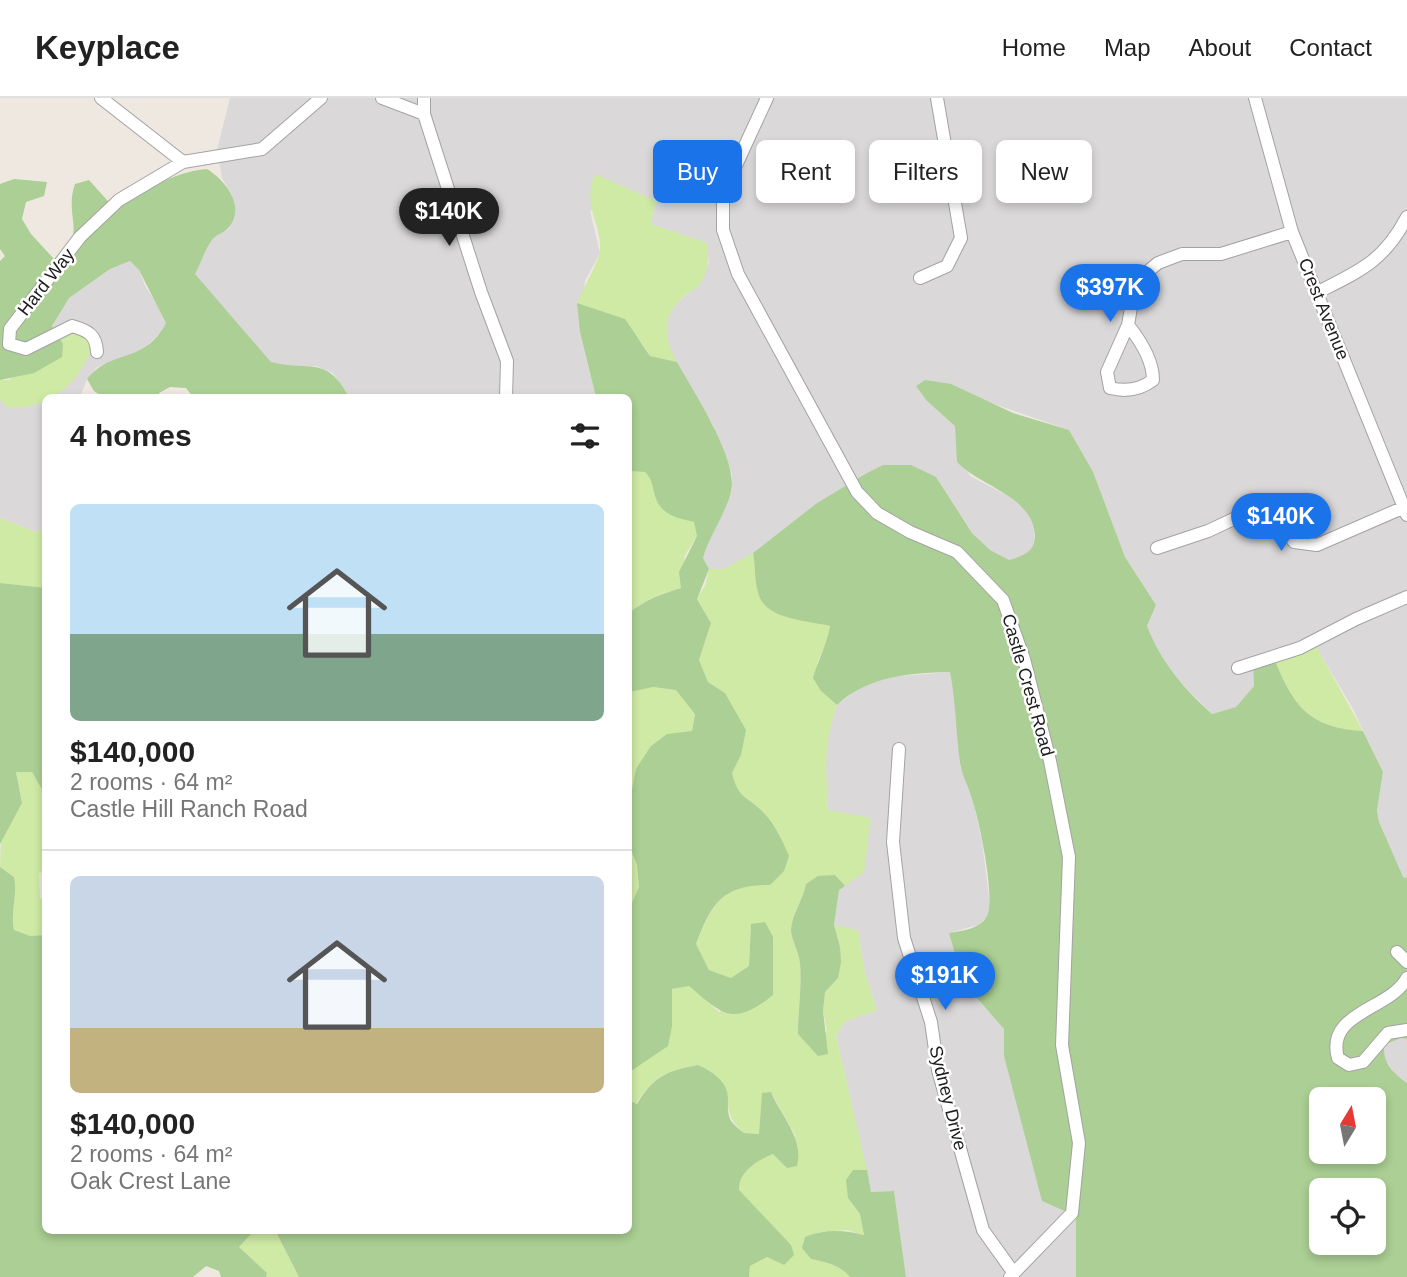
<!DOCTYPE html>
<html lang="en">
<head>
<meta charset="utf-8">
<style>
  body { margin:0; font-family:Arial,sans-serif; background:#f6f6f6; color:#222; height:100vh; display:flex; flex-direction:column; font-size:26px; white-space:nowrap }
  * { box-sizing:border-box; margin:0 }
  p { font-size:23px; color:#767676 }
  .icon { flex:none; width:38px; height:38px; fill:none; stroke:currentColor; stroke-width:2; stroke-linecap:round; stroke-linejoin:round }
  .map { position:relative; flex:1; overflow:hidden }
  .panel { position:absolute; left:42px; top:296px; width:590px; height:840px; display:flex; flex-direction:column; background:#fff; border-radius:10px; box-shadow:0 4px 10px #0003 }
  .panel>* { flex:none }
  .banner { position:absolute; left:653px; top:42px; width:649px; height:63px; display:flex; gap:14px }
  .needle { width:46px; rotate:10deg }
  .tools { position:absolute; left:1309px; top:989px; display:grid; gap:14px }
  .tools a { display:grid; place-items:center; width:77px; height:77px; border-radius:10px; background:#fff; box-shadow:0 4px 10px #0003; font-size:35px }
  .price { position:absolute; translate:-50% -60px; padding:0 16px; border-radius:24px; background:#1a73e8; color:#fff; font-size:23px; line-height:46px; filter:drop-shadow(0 2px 4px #0008) }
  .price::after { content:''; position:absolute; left:50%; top:42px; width:21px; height:16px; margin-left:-10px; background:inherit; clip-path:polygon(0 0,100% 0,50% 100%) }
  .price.selected { background:#222; color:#fff }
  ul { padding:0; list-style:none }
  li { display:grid; align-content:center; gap:14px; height:371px; padding:0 28px }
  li+li { border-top:2px solid #e0e0e0 }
  li span { display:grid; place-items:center; height:217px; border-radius:10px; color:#555 }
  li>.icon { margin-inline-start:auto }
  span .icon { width:126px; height:126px; fill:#fffc; stroke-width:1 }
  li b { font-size:30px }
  h2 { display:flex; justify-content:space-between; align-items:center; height:84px; padding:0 28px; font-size:30px }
  .chip { padding:0 24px; border-radius:10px; background:#fff; box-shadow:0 4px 10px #0003; font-size:24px; line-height:63px }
  .chip.selected { background:#1a73e8; color:#fff }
  header { display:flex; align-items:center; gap:42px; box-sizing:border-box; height:98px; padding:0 35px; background:#fff; border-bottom:2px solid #e0e0e0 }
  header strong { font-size:33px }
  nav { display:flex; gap:38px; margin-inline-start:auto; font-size:24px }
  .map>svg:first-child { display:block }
  .residential { fill:#dad8d9 }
  .grass { fill:#ceeaa4 }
  .forest { fill:#abcf94; fill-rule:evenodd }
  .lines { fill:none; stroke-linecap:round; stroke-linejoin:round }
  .minor-casing { stroke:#a3a3a3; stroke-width:14 }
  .minor { stroke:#fff; stroke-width:12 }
  .labels { text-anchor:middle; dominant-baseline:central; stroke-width:5; stroke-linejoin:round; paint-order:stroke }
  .street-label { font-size:18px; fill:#1c1c1c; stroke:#fff }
</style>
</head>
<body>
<header>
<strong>Keyplace</strong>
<nav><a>Home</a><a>Map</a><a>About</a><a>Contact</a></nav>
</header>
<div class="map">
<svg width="1407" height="1179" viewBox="0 0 1407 1179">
  <rect width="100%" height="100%" fill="#eee8e1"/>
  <path class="residential" d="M230,0H1407V780L1403,779L1395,764L1379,724L1377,712L1383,674L1352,609L1316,549L1253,566L1254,588L1236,609L1212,616L1171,575L1155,548L1147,528L1156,507L1125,459L1093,375L1069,332L986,303H927L955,328L957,352L970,378L1010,399L1028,415L1034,430L1035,445L1027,457L1009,462L990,452L972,435L936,379L883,367L817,405L748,459L724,471H709L703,460L713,430L724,412L732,392V376L713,327L671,255L664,236L670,214L681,201L699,187L709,164L706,145L650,126L656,103L590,113L600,155L585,183L580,234L596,299H349L333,275L316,268L288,269L271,264L194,176L212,140L229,131L232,97L222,80L217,52Z
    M130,163L139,172L145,188L164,216L166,225L160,235L139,255L97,269L87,281L80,299H52L60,294L59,240L52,229L59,215L69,200L110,171Z
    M0,302L26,309L45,304V430L36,434L0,420Z
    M950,574L956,606L960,668L973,702L982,744L990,807L987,819L978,827L949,835L963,884L1004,931V958L1076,1118V1179H906L894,1093L871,1094L836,937L844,924L877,912L865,875L858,833L834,827L839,792L828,712L825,657L827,638L837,607L866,585L890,579Z
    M1401,940L1407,941V985L1394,975L1384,961V947Z"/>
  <path class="grass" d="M595,76L656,103L651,126L707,145C709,160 709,174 699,187C695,192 687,195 682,200C661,220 664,241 677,264L650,258C636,230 607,214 577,205C582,193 599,163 600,153C602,126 581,106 595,76Z
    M72,232L86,239L91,247C90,265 65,299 46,299L45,304L26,309L8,310L0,302V282H9Z
    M628,373L645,374L652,382L656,402L695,424L697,438L685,457L681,490C661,495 644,502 628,516Z
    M0,420L36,434L45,430V490L0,485Z
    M753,455L757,472L756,484L814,524L830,528L828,543L817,565L821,593L837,607C823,650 826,667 828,712L871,720L864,774L845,788L835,777L806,786C803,802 791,817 791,833C792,843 799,854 800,864C802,887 798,913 798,936L818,957L827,932L823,913L825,894L838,880L840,849L834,827L858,832L865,875L877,912L844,924L836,938L867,1072H853L848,1100L860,1116L864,1137L847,1132L819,1134L811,1161C826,1164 840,1167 850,1179H749L750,1168L767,1159L784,1167L791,1147L738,1092C738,1074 758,1062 773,1055L787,1070L795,1037L771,994L762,996L759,1036L744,1035C731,1023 727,1015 728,997L698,967C666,973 653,979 636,1006L628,1002V975L672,928L671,892L689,887L719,914L772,868L773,839L751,826L749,868L731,880L709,872L696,846C713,804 723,787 770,786L763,714L736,692L732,675L741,657L725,595L708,584L699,562L711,525L697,500L705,488L709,471H724Z
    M1316,548L1363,633C1309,630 1293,608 1274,560Z
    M652,589L677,592L695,615L692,633L667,637L651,648L630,730L628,745L637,767L639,789L629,814H628V593Z
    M16,674H32L45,697L46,773L39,775L40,800L45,803V837L30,838L14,832C10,811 18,800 14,779L0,769L1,740L22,705Z
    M275,1132L299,1179H266L267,1175L239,1149L253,1133Z"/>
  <path class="forest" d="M207,71C225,82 246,108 229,129C225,135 216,136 212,142C205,151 201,165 195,176L271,264C309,274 326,256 349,299H193L186,290L170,289L159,295L158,299H103L94,293L87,281C112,250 144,267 166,225L139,172L130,163L110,171L69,200L52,228L63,246L62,259L34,275L0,282V163L5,158L0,151V86L14,81L47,84L44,98L26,104L22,121L31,136L54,161C90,137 63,120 75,86L89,82L115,111C145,93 172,74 207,71Z
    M577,205L625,221L650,258L677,264C693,293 739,362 731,394C725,417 710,436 703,460L709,471L697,501L711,525L699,562L708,584L725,595L746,632L741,657L732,675C738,700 745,697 762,713C775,726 782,742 789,758L784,773L770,787C723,787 712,804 696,846L709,872L731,880L749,868L751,826L765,824L773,839V897C733,929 723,917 689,888L672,891V928L668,948L628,975V814L639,789L637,767L628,745L631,697L636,671L651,648L667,636L692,633L695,616L676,592L653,589L629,594L628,516C644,502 661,496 681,490L679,474L697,438L694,424C678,420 663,418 656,401C652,390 654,383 645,374L628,373V299H596L580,234Z
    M925,282L951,286L1013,315L1069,332L1093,374L1125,459L1156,507L1147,528C1161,564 1183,590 1212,616L1236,609L1254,588L1253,566L1274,560C1293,608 1309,630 1363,633L1383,674L1377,712L1379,724L1403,779L1407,780V941L1401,940L1384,947C1383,966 1392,974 1407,985V1179H1076V1118L1042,1103L1004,958V931L963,884L949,835C962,833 980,831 987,818C996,801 979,721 972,701C969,689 962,678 960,665C956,635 956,605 950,574C909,575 868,578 837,607L821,593L813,580C818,562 827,547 830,528C807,522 764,522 758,494C754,481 756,468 753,455L817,405L867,375L883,367H911L936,379L972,435L990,452L1009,462C1023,458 1035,454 1035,438C1033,398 981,389 957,364L955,328L927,303L916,288ZM1321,1001H1374V1054H1321ZM1321,1092H1374V1144H1321Z
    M0,485L46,490L45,697L32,674H16L22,705L0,746Z
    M0,769L14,779C18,799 10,812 14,832L30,838L45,837L46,1132H260L253,1134L239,1149L267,1175L266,1179H221L219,1173L206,1168L193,1179H0Z
    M835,777L845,788L839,792L834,827L840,849L841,864L838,880L825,894L823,913L828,956L818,958L798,936C798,913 802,888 800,865C799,854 792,843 791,833C791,818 803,802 806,786L818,778Z
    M698,967C711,973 728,983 728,1000C728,1008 727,1016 731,1023C734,1027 740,1032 744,1035L759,1036L762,995L771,994C781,1018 804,1040 797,1068L787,1070L773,1056C758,1062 738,1074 739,1092L791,1147L794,1157L784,1167L767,1159L750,1168L749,1179H299L275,1132H628V1002L637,1006C653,979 666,973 698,967Z
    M853,1072H867L871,1094L894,1093L906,1179H850C840,1167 826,1164 811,1161L802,1150L805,1139C825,1131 843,1132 864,1137L860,1116L848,1100L846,1082Z"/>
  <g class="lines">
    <defs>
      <path id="minor" d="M101,0L183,64L262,51L321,0
        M382,0L424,16
        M424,0V16L481,194L507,263L506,299
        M767,0L732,76L723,104V132L738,176L857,394L877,415L910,434L957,454L1003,502L1024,561L1050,663L1069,759L1062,947L1079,1045L1072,1115L1010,1179
        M1255,0L1292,134L1407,417
        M920,180L947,168L961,140L937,0
        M1318,194C1360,173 1384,163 1407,119
        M1128,227C1140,242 1153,262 1153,282C1140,292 1126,294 1110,290L1107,274L1128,227L1134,192L1146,175L1158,165L1182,156H1221L1292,134
        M97,254C96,237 89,233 72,228L26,251L9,246L10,231L80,139L119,102L183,64
        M1157,450L1208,433L1253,412L1274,416L1294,444L1317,447L1407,408
        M1238,570L1300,550L1356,521L1407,499
        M899,651L893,744L904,840L931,924L938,972L983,1132L1013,1174
        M1397,854L1407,864
        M1407,880C1390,912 1325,914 1338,960L1349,967L1363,964L1388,935L1407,932"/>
    </defs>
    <use href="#minor" class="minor-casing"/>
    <use href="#minor" class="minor"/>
  </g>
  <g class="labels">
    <g class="street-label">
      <text transform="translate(46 184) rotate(-52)">Hard Way</text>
      <text transform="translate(1324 211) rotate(68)">Crest Avenue</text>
      <text transform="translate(1028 587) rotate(74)">Castle Crest Road</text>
      <text transform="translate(948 1000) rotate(76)">Sydney Drive</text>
    </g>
  </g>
</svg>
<div class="tools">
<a><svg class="needle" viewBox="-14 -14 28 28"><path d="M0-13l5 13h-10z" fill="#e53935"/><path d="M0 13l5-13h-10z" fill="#767676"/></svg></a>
<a><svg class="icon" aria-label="locate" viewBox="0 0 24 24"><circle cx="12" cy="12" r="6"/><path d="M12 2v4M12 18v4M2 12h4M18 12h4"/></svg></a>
</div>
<b class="price selected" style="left:449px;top:150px">$140K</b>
<b class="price" style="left:1110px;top:226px">$397K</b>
<b class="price" style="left:1281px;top:455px">$140K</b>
<b class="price" style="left:945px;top:914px">$191K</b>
<div class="banner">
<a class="chip selected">Buy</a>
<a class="chip">Rent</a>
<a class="chip">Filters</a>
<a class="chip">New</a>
</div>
<section class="panel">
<h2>4 homes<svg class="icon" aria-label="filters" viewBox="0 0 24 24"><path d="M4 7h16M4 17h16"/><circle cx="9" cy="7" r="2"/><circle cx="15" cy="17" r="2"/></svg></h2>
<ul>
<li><span style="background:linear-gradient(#bfe0f5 60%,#7fa58c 0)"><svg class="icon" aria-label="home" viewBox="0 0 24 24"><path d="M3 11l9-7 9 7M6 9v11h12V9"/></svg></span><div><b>$140,000</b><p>2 rooms · 64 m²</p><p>Castle Hill Ranch Road</p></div></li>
<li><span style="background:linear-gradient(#c9d6e8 70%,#c2b280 0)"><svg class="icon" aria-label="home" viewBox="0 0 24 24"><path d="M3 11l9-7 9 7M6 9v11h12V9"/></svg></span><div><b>$140,000</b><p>2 rooms · 64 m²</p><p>Oak Crest Lane</p></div></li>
</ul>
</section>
</div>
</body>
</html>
